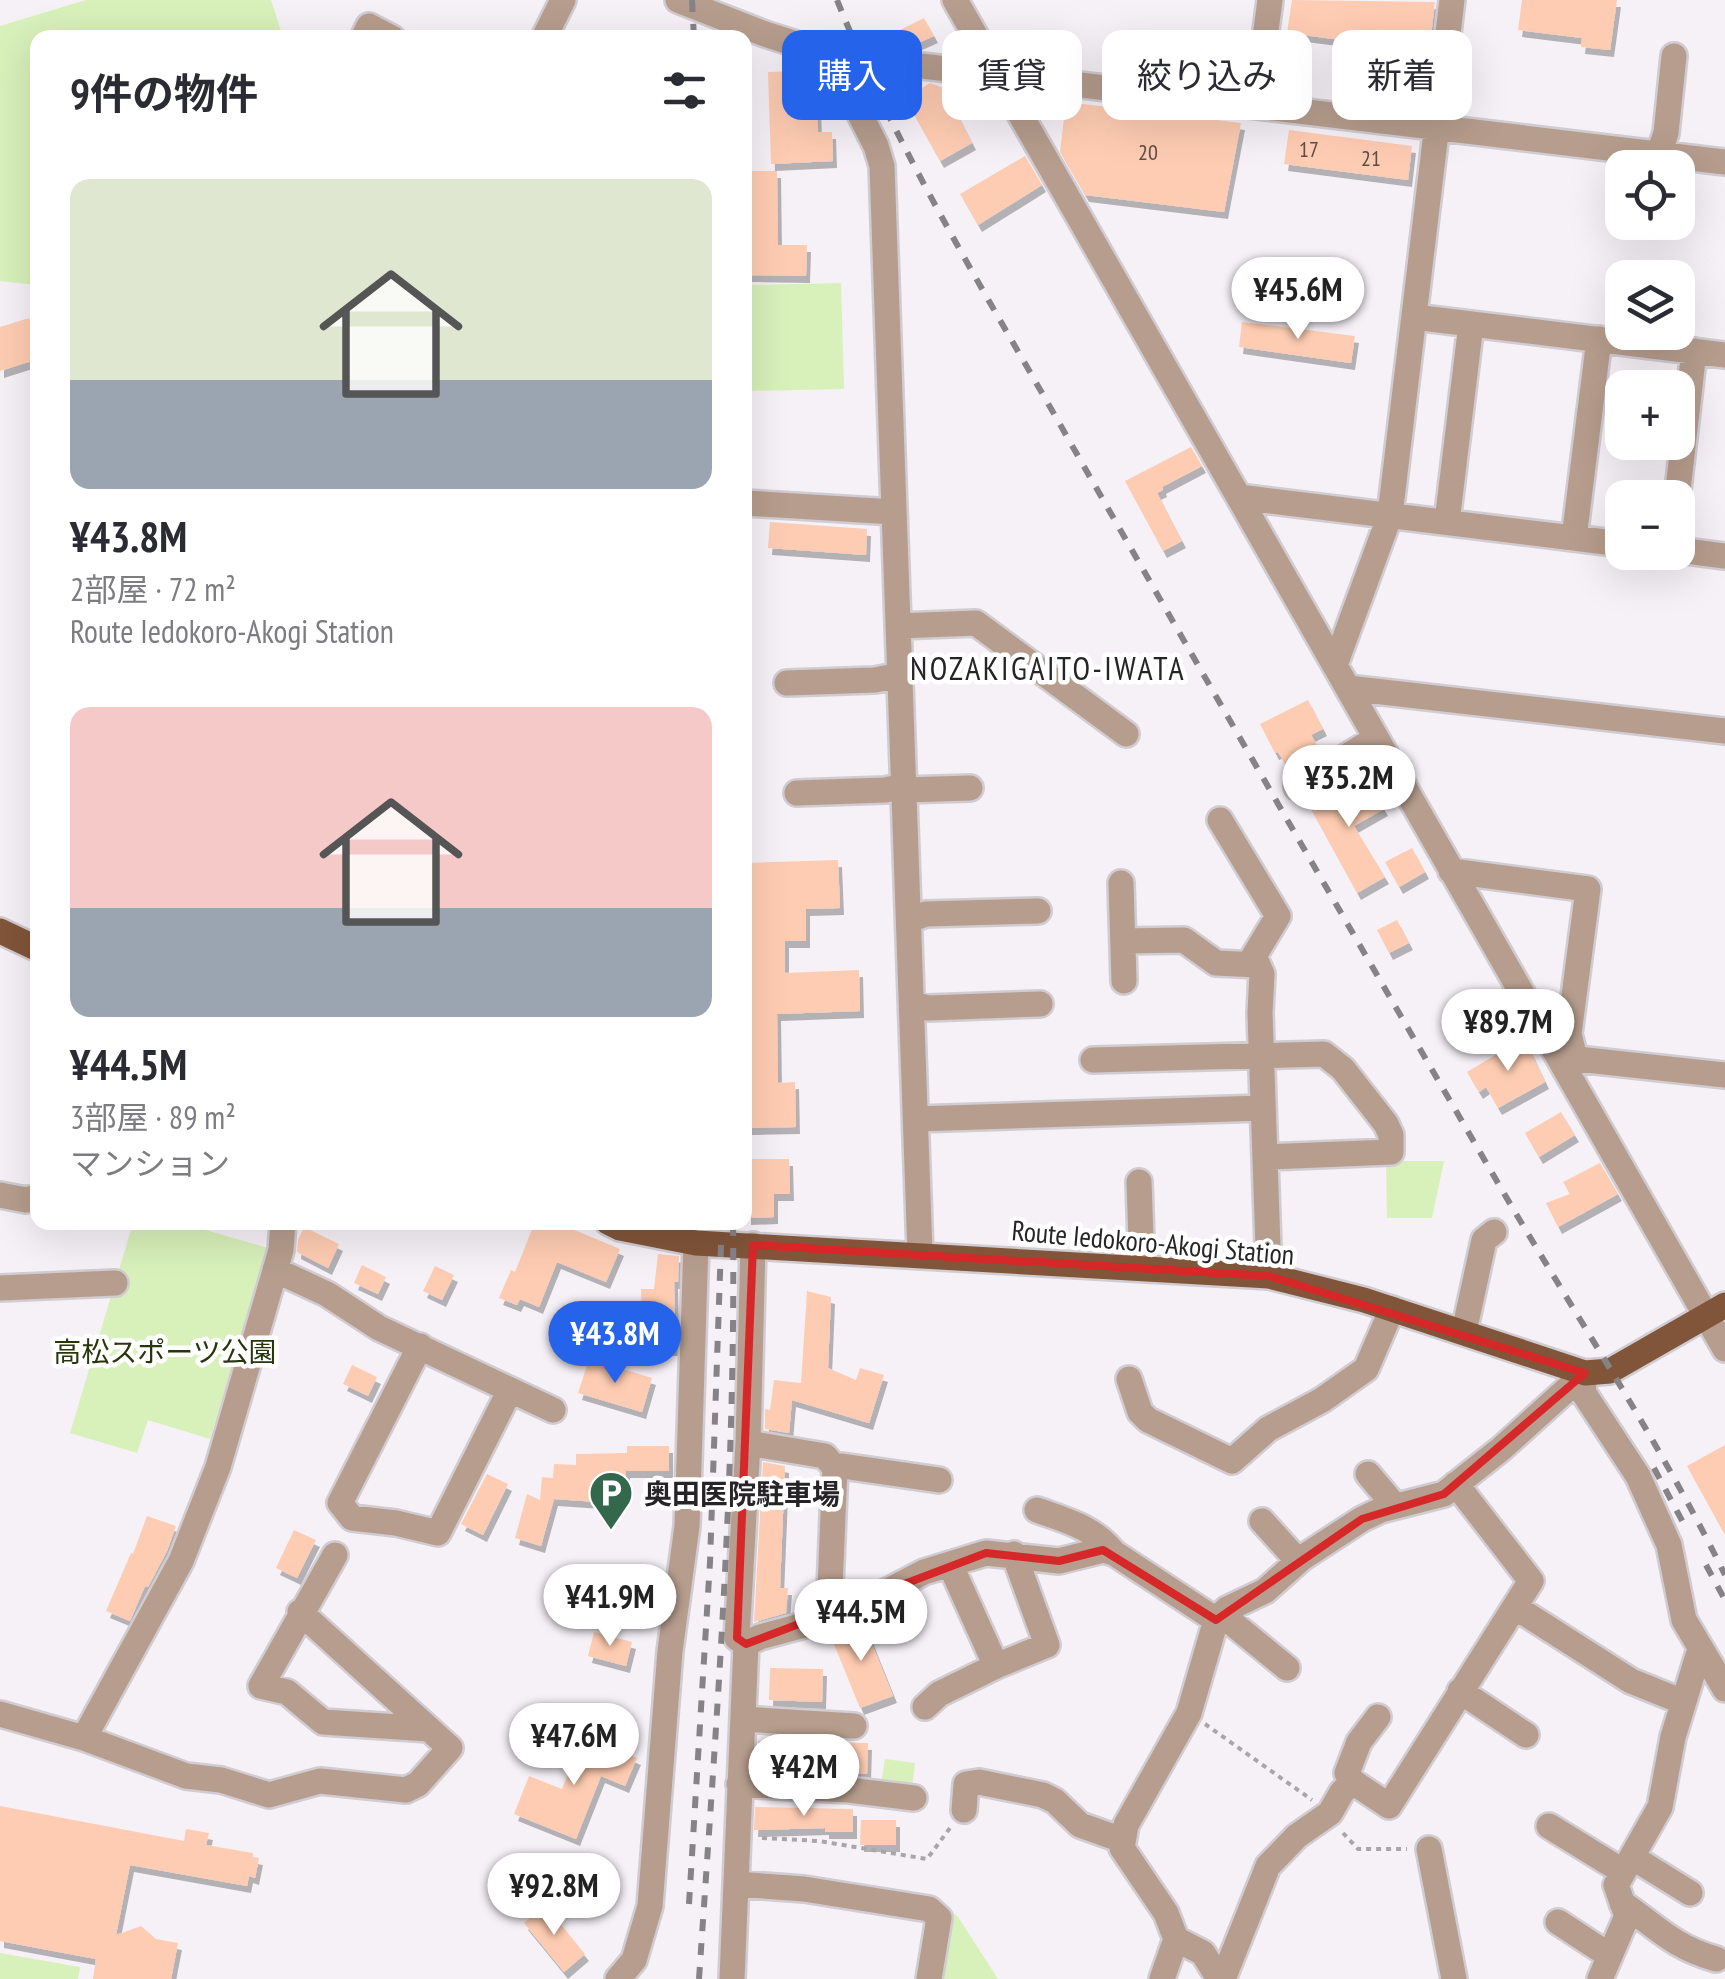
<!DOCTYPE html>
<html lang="ja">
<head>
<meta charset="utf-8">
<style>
  body { margin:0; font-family:"PT Sans Narrow","Noto Sans JP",sans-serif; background:#f7f7f7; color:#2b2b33; height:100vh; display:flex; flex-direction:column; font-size:38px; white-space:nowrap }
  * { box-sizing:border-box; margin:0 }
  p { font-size:32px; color:#7c7c81 }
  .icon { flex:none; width:55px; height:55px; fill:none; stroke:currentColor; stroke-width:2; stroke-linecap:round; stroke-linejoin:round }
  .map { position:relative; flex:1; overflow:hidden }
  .panel { position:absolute; left:30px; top:30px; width:722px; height:1200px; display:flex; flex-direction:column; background:#fff; border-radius:20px; box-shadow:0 10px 40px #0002 }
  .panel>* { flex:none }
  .hud { position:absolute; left:782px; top:30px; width:792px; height:90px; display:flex; gap:20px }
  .tools { position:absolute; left:1605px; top:150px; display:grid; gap:20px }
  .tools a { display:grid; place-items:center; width:90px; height:90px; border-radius:20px; background:#fff; box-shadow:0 10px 40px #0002; font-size:50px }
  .price { position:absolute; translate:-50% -85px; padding:0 22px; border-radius:35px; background:#fff; color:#222; font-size:32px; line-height:65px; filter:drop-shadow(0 2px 5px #0008) }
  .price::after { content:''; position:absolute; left:50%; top:60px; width:30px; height:22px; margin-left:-15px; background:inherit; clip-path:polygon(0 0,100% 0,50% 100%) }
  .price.current { background:#2563eb; color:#fff }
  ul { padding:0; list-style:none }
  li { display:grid; align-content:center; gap:20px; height:530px; padding:0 40px }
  li span { display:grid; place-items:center; height:310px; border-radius:20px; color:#555 }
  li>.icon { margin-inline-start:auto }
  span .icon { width:180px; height:180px; fill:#fffc; stroke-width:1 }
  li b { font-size:42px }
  h2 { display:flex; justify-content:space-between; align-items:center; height:120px; padding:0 40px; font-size:42px }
  .pill { padding:0 35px; border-radius:20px; background:#fff; box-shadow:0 10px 40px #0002; font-size:35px; line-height:90px }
  .pill.current { background:#2563eb; color:#fff }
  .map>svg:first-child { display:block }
  .green { fill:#d8f0ba }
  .building { fill:#feccb2; filter:url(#shadow) }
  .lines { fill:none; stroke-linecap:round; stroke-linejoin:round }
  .minor-casing { stroke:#d1ccd1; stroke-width:30 }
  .major-casing { stroke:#d1ccd1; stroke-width:30 }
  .path { stroke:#a9a5a9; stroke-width:4; stroke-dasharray:5 5; stroke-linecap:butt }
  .minor { stroke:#b69d8d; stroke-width:25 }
  .major { stroke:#815539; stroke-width:25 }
  .rail { stroke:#868387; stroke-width:6; stroke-dasharray:12 12; stroke-linecap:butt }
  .marked { fill:none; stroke:#d62828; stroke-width:8; stroke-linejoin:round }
  .labels { text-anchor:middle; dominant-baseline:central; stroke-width:9; stroke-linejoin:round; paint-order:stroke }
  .number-label { font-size:22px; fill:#5c4e49 }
  .street-label { font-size:28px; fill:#262426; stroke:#fff }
  .park-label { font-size:28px; fill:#27360b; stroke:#fff }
  .poi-label { font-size:28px; font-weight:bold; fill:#262426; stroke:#fff; text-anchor:start }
  .quarter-label { font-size:32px; letter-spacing:2.5px; fill:#262426; stroke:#fff }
</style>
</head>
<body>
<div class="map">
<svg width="1725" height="1979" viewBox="0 0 1725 1979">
  <defs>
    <filter id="shadow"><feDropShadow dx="4" dy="7" stdDeviation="0" flood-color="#0004"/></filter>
  </defs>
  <rect width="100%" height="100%" fill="#f6f1f7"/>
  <path class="green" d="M86,0H271L283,37L38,38L37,285L0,281V26Z
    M841,283L844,389L745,391V285Z
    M1386,1161H1444L1432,1218H1387Z
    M133,1223H181L268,1248L210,1439L148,1420L137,1453L70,1433Z
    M885,1759L915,1763L912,1789L881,1784Z
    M951,1911L958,1917L998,1979H940Z
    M0,1953L80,1967L78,1979H0Z"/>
  <path class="building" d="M1292,0L1435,2L1425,88L1397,83L1396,92L1369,89L1372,44L1287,33Z
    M1522,0H1617L1610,50L1581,47L1582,38L1518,30Z
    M924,18L934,36L907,48L898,31Z
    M800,71L801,102L817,101L818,132H832L833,161L771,164L768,72Z
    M918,83L922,88L930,83L944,88L972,143L940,161L902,93Z
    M1066,102L1241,123L1224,212L1085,195L1060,152Z
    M1289,130L1412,146L1408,180L1284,164Z
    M1025,156L1042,185L978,225L960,194Z
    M745,171H777L778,245H807L806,276L745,275Z
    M29,318L31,324L38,321V359L0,371V327Z
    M1242,322L1355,336L1351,363L1239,347Z
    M1191,447L1202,466L1162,487L1163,490L1157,493L1182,541L1163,551L1125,481Z
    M770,522L867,529L866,555L768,548Z
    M1308,700L1323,729L1311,735L1322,753L1290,772L1278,752L1275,753L1260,724Z
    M1340,780L1349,797L1370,785L1384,809L1354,826L1385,877L1357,893L1306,800Z
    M1412,848L1425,872L1399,887L1385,862Z
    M838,860L840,908L806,909V941H785V973L859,970L860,1011L777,1014L778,1083L795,1082L796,1127L747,1128L745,863Z
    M1397,920L1409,943L1389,953L1377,930Z
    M1524,1038L1545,1082L1498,1108L1486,1087L1479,1092L1467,1072Z
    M1561,1112L1575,1135L1539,1157L1525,1133Z
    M747,1159H789L790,1194H774V1217L747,1218Z
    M1600,1163L1618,1194L1558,1227L1546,1203L1570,1194L1563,1182Z
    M535,1222H555L620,1249L606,1282L557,1262L539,1307L520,1299L517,1305L499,1298L511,1270L515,1272Z
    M304,1227L339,1244L328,1268L297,1252L298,1240Z
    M658,1254L679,1256L678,1282H674L676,1349H632L642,1316L641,1289H654Z
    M362,1265L386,1277L378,1294L354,1283Z
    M435,1266L454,1275L442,1300L423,1291Z
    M807,1291L831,1297L828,1368L856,1380L860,1368L884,1375L869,1423L792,1400L789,1433L765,1429V1409L770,1410L774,1380L801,1383Z
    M589,1359L652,1378L642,1412L578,1393Z
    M352,1365L377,1377L368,1396L343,1384Z
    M1725,1445V1535L1687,1466Z
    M627,1446H669V1471H626L624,1487L613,1486L612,1503L554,1499L541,1546L515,1538L527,1494L540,1500L542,1477L553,1478L554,1464L576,1465V1454L627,1453Z
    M763,1462L785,1466L780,1588H788L786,1613L754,1622Z
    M487,1474L508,1484L483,1535L461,1524Z
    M147,1516L176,1526L167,1551L148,1587L145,1586L130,1621L106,1611L131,1553L133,1554Z
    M294,1530L316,1540L297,1578L276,1568Z
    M862,1619L893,1696L860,1708L829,1632Z
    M594,1632L632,1642L626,1666L588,1656Z
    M770,1668L823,1669L822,1702L769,1700Z
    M584,1736L637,1758L625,1786L601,1776L576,1839L514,1814L529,1776L562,1789Z
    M758,1741L868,1743L867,1774L794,1767L795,1760L758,1758Z
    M0,1806L184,1841L186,1829L209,1833L206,1845L253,1853V1857L259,1858L255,1878L249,1876L247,1886L130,1865L116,1935L141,1926L156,1939L178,1943L171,1979H93L96,1959L0,1941Z
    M755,1807L853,1809V1832H825V1828L754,1830Z
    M861,1820H896V1845H860Z
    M545,1905L585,1954L564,1972L524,1923Z"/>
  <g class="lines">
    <defs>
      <path id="minor" d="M678,0L765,34L830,55L1725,162
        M955,0L1725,1349
        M363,38L369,26L392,38
        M544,38L563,0
        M830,55L876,146L882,166L920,1253
        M1256,106L1270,0
        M1659,154L1666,133L1674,56
        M1414,317L1725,355
        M1239,497L1622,544
        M1677,498L1694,351
        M745,503L894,512
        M1447,522L1471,324
        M1574,538L1599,339
        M1678,550L1725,556
        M898,626L976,623L1126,734
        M1335,665L1390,515L1452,0
        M787,683L875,680L900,675
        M1348,688L1725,731
        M1297,787L1375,739
        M904,790L970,788
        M797,793L885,790L904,786
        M1220,820L1278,916L1254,956L1262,974L1260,1013L1269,1276
        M1451,871L1588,889L1569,1034L1575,1058
        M1121,883L1124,981
        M909,920L926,914L1038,911
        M1123,941L1184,940L1216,963L1258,965
        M912,1004L928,1008L1040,1004
        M1559,1057L1725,1075
        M1093,1060L1324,1054L1343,1069L1386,1124L1391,1135V1152L1267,1157
        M916,1119L1262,1108
        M1139,1182L1142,1268
        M0,1195L26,1200L38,1197
        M275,1270L327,1294L379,1328L553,1410
        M0,1288L115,1283
        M1464,1332L1484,1240L1494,1232
        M420,1346L340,1503L352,1518L396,1523L438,1533L510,1390
        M1585,1373L1583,1392L1638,1476L1669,1545L1684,1620L1725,1689
        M1129,1379L1140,1412L1148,1420L1232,1461L1268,1429L1322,1400L1366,1369L1392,1309
        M748,1443L825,1456L835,1468L829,1612
        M835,1468L842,1466L939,1480
        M1368,1474L1395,1506
        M1037,1510C1068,1521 1093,1527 1114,1553
        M1262,1521L1298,1561
        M335,1555L261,1686L287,1692L323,1722L429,1729
        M950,1564L996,1666L1047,1645L1014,1554
        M1515,1607L1631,1681L1683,1702
        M1221,1614L1287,1668
        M746,1644L737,1638L748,1443L753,1245
        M1460,1691L1526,1735
        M925,1707L939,1694L996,1666
        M0,1714L84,1738L186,1776L221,1780L269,1795L320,1781L406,1790L418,1784L450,1748L300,1612
        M1378,1717L1359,1742L1347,1773L1353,1782L1389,1806L1531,1581L1456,1484
        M743,1719L854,1726
        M84,1738L181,1561L218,1467L281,1250L283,1222
        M739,1784L849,1790L914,1798
        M964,1810L966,1784L979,1782L1043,1795L1055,1801L1080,1825L1122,1840
        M1549,1826L1622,1871
        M1429,1849L1454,1979
        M1632,1857L1690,1893
        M736,1884L804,1889L929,1909L939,1918L929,1979
        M1622,1903C1657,1927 1673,1947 1716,1959
        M1558,1922L1610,1956
        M618,1979L634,1960L650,1906L670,1651L687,1526L696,1243
        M732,1979L746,1644L760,1637L812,1623L813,1619L882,1594L924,1572L986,1553L1059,1561L1103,1550L1114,1553L1216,1620
        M1162,1979L1176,1939
        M1219,1979L1203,1953L1176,1939L1166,1913L1122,1848L1126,1825L1189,1713L1216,1620L1227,1609L1265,1591L1302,1558L1362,1519L1381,1510L1444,1494L1501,1449L1585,1373
        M1223,1979L1268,1866L1297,1836L1330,1813L1342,1792L1353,1782
        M1600,1979L1627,1916L1616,1885L1660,1807L1673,1737L1700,1649"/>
      <path id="major" d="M0,931L38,949
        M608,1222L620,1228L696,1243L1269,1276L1364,1300L1585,1373L1610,1371L1725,1305"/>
    </defs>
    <use href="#minor" class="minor-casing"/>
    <use href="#major" class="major-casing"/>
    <path class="path" d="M225,1222H243
      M1205,1724L1312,1800
      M1343,1833L1358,1849H1407
      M762,1838L819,1841L927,1859L950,1828"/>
    <use href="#minor" class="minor"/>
    <use href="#major" class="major"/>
    <path class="rail" d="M692,0L694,38
      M837,0C899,155 988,297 1070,442C1213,692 1357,941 1502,1190C1577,1318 1660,1442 1725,1575
      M1654,1468L1687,1530
      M1706,1565L1725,1600
      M689,1904L710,1562L721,1245
      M699,1979C716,1727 736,1475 733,1222"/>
  </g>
  <path class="marked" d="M753,1245L1269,1276L1585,1373L1444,1494L1362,1519L1216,1620L1103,1550L1059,1561L986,1553L746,1644L737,1638Z"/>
  <defs>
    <symbol id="parking-pin" viewBox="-11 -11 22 30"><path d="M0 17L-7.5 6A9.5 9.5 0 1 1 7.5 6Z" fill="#33684d" stroke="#fff"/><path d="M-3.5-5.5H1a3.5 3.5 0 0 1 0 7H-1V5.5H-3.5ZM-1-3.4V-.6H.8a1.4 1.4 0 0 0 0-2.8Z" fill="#fff"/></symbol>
  </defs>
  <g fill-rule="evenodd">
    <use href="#parking-pin" x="586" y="1468" width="50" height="68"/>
  </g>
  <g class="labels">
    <g class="number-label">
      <text x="1309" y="149">17</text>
      <text x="1148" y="152">20</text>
      <text x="1371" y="158">21</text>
    </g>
    <g class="street-label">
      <text transform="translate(1153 1242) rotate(5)">Route Iedokoro-Akogi Station</text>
    </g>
    <g class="park-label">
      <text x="165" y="1351">高松スポーツ公園</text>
    </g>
    <g class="poi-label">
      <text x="644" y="1493">奥田医院駐車場</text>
    </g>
    <g class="quarter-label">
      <text x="1048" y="668">NOZAKIGAITO-IWATA</text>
    </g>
  </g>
</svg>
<div class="tools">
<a><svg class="icon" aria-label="locate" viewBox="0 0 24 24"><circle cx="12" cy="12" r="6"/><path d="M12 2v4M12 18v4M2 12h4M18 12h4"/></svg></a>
<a><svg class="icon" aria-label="layers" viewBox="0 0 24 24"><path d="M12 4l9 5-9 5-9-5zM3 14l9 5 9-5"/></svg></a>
<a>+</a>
<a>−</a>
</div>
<b class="price" style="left:1298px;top:342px">¥45.6M</b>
<b class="price" style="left:1349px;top:830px">¥35.2M</b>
<b class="price" style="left:1508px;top:1074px">¥89.7M</b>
<b class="price current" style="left:615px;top:1386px">¥43.8M</b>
<b class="price" style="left:610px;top:1649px">¥41.9M</b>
<b class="price" style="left:861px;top:1664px">¥44.5M</b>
<b class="price" style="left:574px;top:1788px">¥47.6M</b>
<b class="price" style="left:804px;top:1819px">¥42M</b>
<b class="price" style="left:554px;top:1938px">¥92.8M</b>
<div class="hud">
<a class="pill current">購入</a>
<a class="pill">賃貸</a>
<a class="pill">絞り込み</a>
<a class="pill">新着</a>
</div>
<section class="panel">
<h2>9件の物件<svg class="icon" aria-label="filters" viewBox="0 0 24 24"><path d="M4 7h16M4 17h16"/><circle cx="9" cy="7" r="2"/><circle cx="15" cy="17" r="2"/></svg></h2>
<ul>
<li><span style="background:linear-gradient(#dfe7d0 65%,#9aa5b1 0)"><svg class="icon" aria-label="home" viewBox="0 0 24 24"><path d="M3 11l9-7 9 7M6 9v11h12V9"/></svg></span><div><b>¥43.8M</b><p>2部屋 · 72 m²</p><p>Route Iedokoro-Akogi Station</p></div></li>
<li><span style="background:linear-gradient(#f6c9c9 65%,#9aa5b1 0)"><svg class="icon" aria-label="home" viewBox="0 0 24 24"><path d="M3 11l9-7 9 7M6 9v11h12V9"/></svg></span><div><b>¥44.5M</b><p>3部屋 · 89 m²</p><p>マンション</p></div></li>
</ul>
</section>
</div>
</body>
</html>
